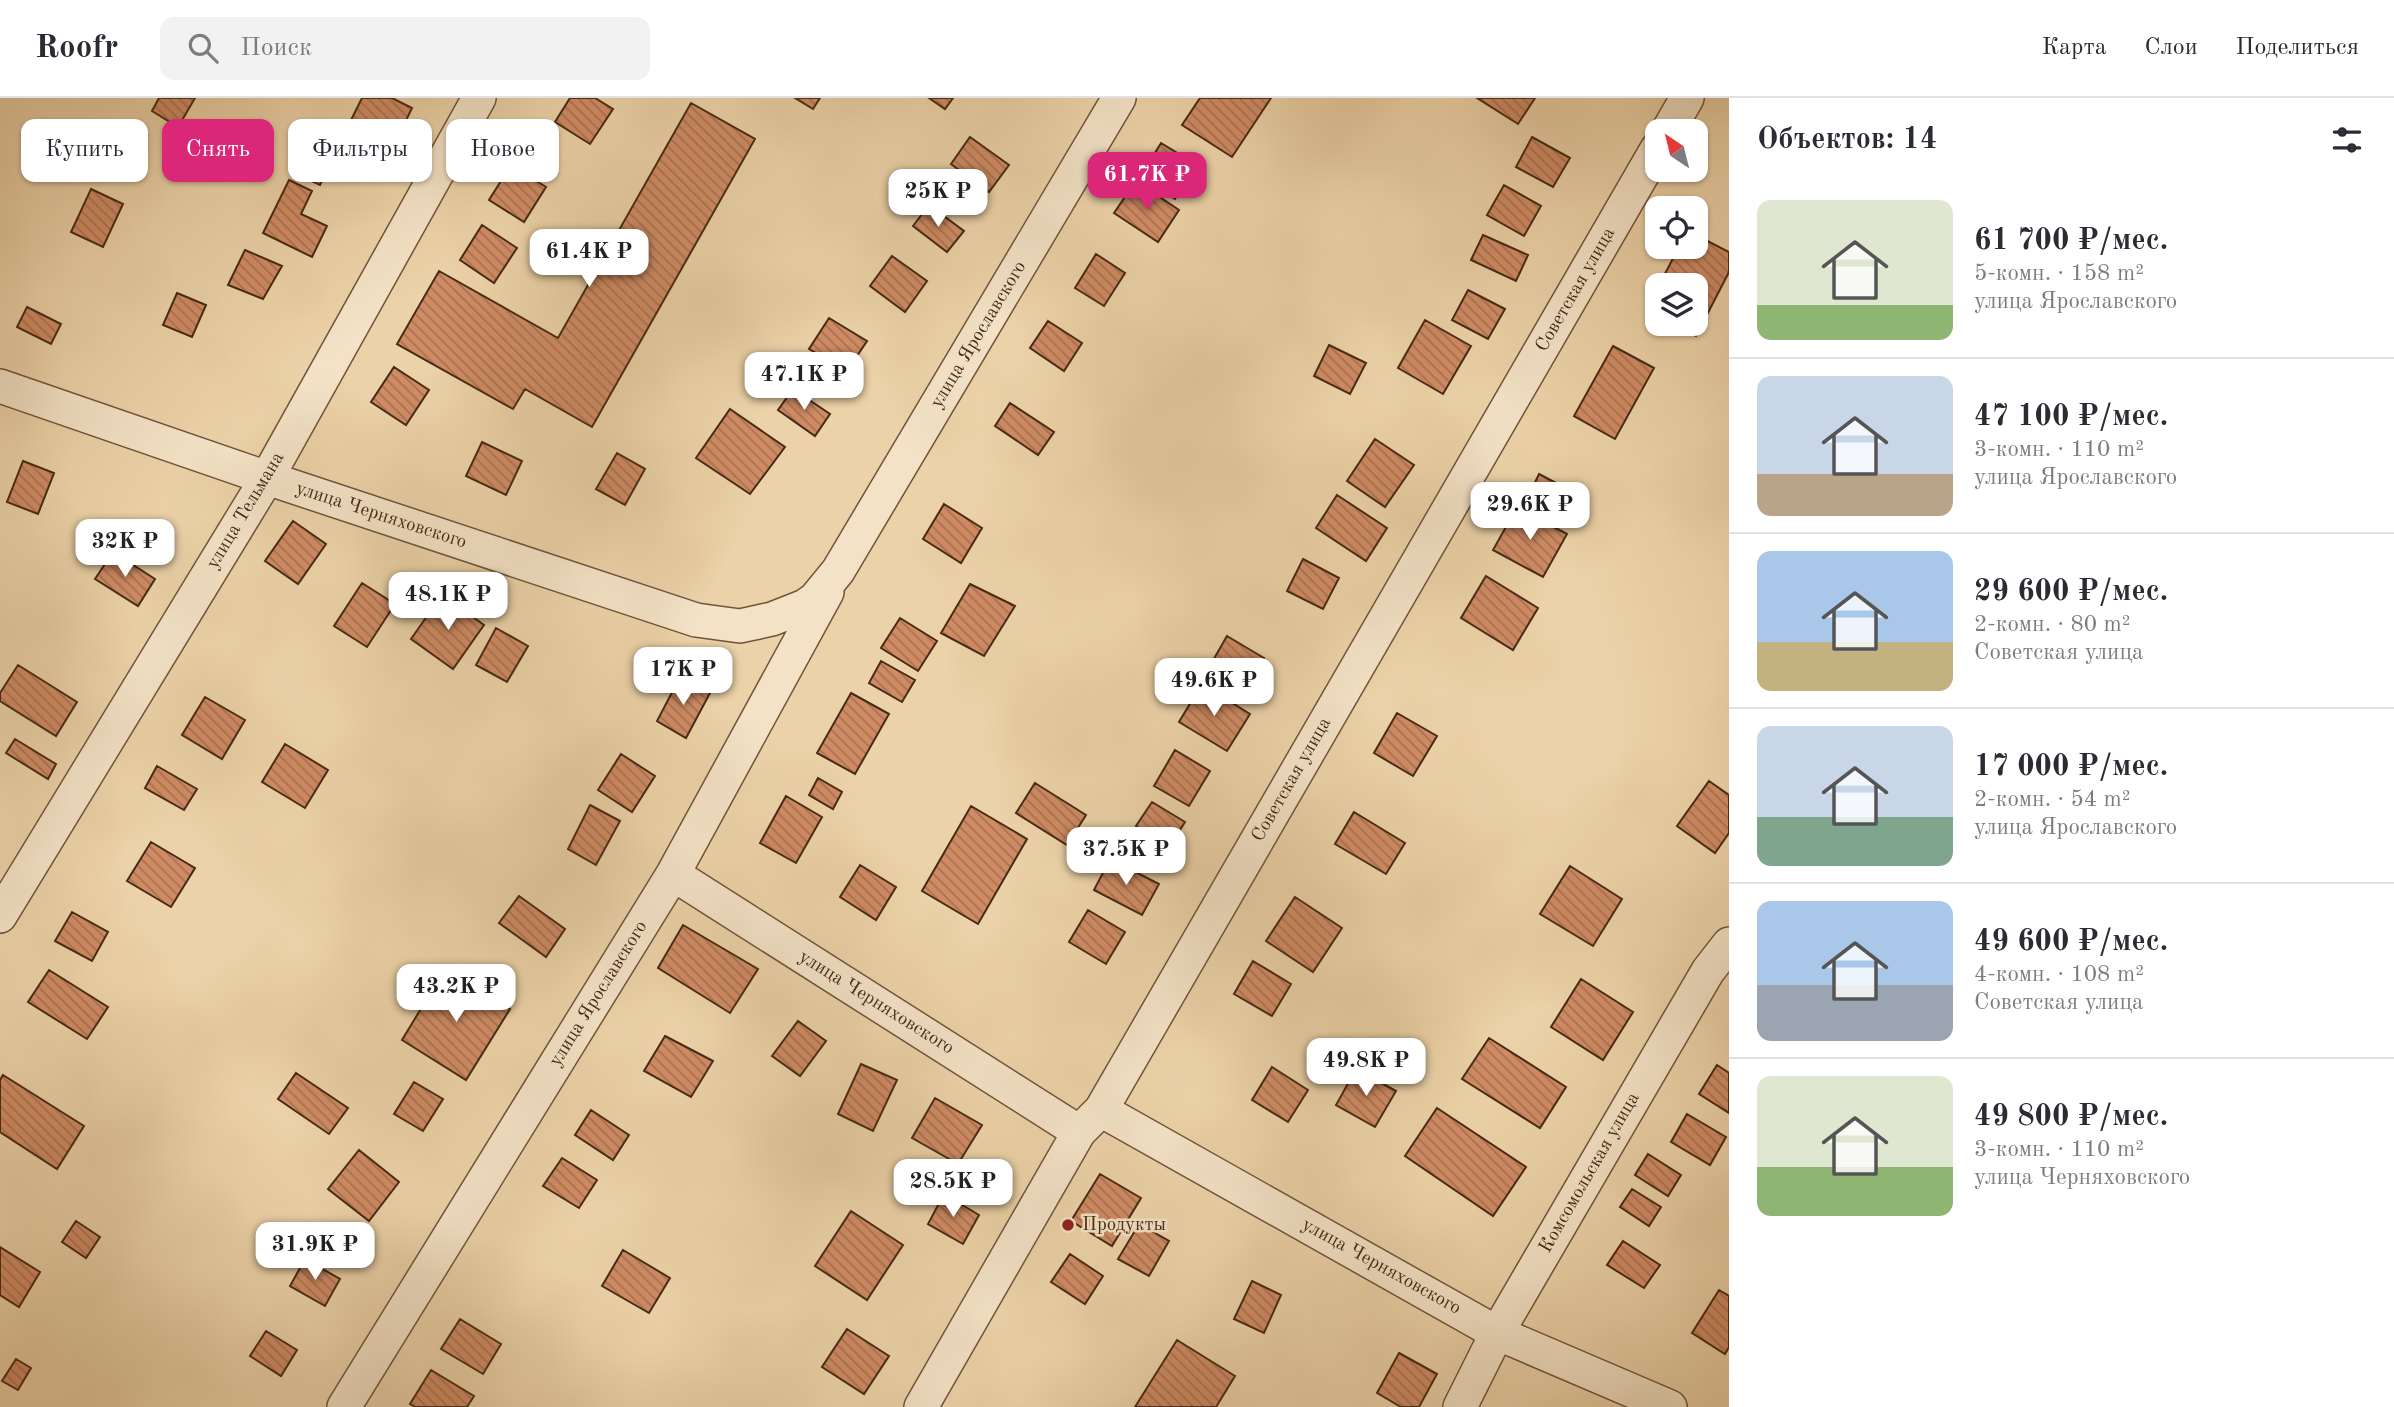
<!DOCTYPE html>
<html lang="ru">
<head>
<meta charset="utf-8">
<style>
  body { margin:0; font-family:"Old Standard TT",serif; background:#f2f2f3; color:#2b2b33; height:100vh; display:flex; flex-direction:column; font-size:26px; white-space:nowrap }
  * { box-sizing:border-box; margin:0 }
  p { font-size:23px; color:#7c7c81 }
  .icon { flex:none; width:38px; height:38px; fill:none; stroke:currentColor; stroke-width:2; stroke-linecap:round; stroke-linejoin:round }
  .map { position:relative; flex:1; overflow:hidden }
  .drawer { display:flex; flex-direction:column; background:#fff; width:665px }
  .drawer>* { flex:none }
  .guide { position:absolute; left:21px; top:21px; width:665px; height:63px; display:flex; gap:14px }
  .needle { width:46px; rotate:325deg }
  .buttons { position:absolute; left:1645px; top:21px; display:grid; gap:14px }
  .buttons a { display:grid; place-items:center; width:63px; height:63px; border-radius:14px; background:#fff; box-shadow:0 2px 5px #0004; font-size:35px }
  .price { position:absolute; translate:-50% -60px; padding:0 16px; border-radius:14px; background:#fff; color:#222; font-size:23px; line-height:46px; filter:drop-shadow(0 2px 4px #0008) }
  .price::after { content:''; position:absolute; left:50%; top:42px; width:21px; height:16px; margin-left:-10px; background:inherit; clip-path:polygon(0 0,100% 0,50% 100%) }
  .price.on { background:#db2777; color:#fff }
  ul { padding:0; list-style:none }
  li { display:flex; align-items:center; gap:21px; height:175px; padding:0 28px }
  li+li { border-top:2px solid #e1e1e2 }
  li span { display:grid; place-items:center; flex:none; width:196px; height:140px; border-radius:14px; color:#555 }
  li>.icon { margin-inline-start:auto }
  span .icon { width:84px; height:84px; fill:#fffc; stroke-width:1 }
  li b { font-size:30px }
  h2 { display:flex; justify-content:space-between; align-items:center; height:84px; padding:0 28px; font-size:30px }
  .pill { padding:0 24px; border-radius:14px; background:#fff; box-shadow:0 2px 5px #0004; font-size:24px; line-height:63px }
  .pill.on { background:#db2777; color:#fff }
  header { display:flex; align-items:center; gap:42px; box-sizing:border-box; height:98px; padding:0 35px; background:#fff; border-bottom:2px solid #e1e1e2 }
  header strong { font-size:33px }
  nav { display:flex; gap:38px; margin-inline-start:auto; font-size:24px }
  .search { width:490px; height:63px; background:#f2f2f3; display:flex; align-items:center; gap:18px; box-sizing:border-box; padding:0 24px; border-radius:14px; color:#7c7c81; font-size:26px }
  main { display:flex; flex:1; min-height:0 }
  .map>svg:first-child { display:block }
  .building { fill:url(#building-back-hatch); stroke:#472a15; stroke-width:2 }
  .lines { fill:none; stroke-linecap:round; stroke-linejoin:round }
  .minor-casing { stroke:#70543a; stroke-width:36 }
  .minor { stroke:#f3e2c6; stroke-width:33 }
  .poi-dot { fill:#8f2418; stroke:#f3e2c6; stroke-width:2.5 }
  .labels { text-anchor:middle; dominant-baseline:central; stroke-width:5; stroke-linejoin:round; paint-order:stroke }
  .street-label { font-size:19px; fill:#472a15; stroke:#f3e2c6 }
  .poi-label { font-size:19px; fill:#472a15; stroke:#f3e2c6; text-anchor:start }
</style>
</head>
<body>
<header>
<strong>Roofr</strong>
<div class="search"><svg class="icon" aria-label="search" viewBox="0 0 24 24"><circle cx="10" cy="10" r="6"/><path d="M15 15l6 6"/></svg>Поиск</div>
<nav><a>Карта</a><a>Слои</a><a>Поделиться</a></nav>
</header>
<main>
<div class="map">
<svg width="1729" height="1309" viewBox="0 0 1729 1309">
  <defs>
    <pattern id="building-back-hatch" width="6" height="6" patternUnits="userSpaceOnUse" patternTransform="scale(1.75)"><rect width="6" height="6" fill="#cf8b64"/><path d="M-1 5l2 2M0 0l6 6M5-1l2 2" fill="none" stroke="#aa7251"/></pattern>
  </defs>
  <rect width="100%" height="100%" fill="#ecd2a8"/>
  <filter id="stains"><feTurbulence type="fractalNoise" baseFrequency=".00286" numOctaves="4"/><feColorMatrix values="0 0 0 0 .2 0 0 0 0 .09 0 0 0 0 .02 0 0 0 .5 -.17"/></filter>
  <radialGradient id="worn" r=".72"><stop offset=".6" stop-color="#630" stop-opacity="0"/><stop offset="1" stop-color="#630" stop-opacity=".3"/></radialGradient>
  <path class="building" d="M159,0H195L178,29L152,13Z
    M362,0H392L412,10L389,58L344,36Z
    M570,0H595L613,11L590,46L555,24Z
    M795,0H820L813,11Z
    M929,0H953L945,11Z
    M1200,0H1271L1232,59L1182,27Z
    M1477,0H1535L1518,26Z
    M691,5L755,41L592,329L525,291L513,311L397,246L439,173L558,240Z
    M313,33L340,46L320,87L292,74Z
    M970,39L1009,67L989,94L951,66Z
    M1532,39L1570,60L1553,89L1516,69Z
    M1161,45L1197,67L1175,101L1140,79Z
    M511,67L546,89L524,124L489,102Z
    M289,82L312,93L301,116L327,128L312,159L263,135Z
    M1136,83L1179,112L1158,144L1114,115Z
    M1504,87L1541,108L1524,138L1487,117Z
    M91,91L123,106L103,149L71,134Z
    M929,107L964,133L947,154L913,128Z
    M482,127L517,150L494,185L460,162Z
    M1483,137L1528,157L1516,183L1471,162Z
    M1696,137L1729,154V174L1696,238L1672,226H1696V187H1659L1679,149H1696Z
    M245,152L282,168L263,201L228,187Z
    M1096,156L1125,175L1104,208L1075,190Z
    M892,158L927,183L905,214L870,188Z
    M1657,191V218L1646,212Z
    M1468,192L1505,211L1488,241L1452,222Z
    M177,195L206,207L192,239L163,227Z
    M27,209L61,226L51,246L17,229Z
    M829,220L867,243L847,273L809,251Z
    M1425,222L1471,248L1443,296L1398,270Z
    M1048,223L1082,245L1064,273L1030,250Z
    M1329,247L1366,265L1350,296L1314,278Z
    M1613,248L1654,270L1615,341L1574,318Z
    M394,269L429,292L406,327L371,304Z
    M793,291L830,316L815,338L778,312Z
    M1010,305L1054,334L1038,357L995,328Z
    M730,311L785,349L750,396L696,360Z
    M1375,341L1414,367L1385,409L1347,383Z
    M482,344L522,363L506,397L466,378Z
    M617,355L645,371L625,407L596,391Z
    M23,363L54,375L38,416L7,404Z
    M1539,376L1575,395L1561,421L1526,403Z
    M1337,397L1387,430L1366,463L1316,430Z
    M944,406L982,430L961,465L923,441Z
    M1517,409L1567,436L1543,479L1493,452Z
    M293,423L326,446L298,486L265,463Z
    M113,454L155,481L138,508L95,481Z
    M1303,461L1339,480L1323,511L1287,493Z
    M1486,478L1538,510L1513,552L1461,520Z
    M362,485L395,506L367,549L334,528Z
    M970,486L1015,508L984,558L941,535Z
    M442,497L484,527L453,571L411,541Z
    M900,520L937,543L918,573L881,550Z
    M496,530L528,548L507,584L476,567Z
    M1227,538L1264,560L1244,594L1207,573Z
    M881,563L915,582L902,604L869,585Z
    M18,567L77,604L56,638L0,603V595Z
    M680,579L710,595L686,640L657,623Z
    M1202,586L1250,616L1227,653L1179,624Z
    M851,595L889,616L855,676L817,655Z
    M205,599L245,622L222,661L182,637Z
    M1397,615L1437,638L1413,678L1374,655Z
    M15,641L56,666L48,681L6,655Z
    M285,646L328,672L305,710L262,684Z
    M1175,652L1210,673L1189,708L1154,688Z
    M621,656L655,678L632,714L598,692Z
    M157,668L197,691L184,712L145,690Z
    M818,680L842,694L833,711L809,697Z
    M1709,683L1729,697V735L1715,755L1677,728Z
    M1035,685L1086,717L1067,747L1016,715Z
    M786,698L822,719L796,765L760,745Z
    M1152,704L1185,724L1169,749L1136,728Z
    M590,707L620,723L596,767L568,751Z
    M971,708L1027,741L978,826L922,793Z
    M1354,714L1405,745L1386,776L1335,746Z
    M151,744L195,770L171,809L127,783Z
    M1110,761L1159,786L1142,817L1094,792Z
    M860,767L896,789L876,822L840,799Z
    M1570,768L1622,801L1593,848L1540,816Z
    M519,798L565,831L546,859L499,825Z
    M1295,799L1342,830L1313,874L1266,843Z
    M1088,812L1125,834L1106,866L1069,844Z
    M72,814L108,834L92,863L55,843Z
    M683,827L758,871L730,915L658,870Z
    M1253,863L1291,886L1272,918L1234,896Z
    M445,871L510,911L466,982L402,942Z
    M49,872L108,909L87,941L28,904Z
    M1581,881L1633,914L1603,962L1551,929Z
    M798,923L826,943L800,978L772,958Z
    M665,938L713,963L691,999L644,973Z
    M1489,940L1566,989L1540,1030L1462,981Z
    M861,966L897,982L873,1033L838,1016Z
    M1717,967L1729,975V1015L1699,996Z
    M1272,969L1308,992L1288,1024L1252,1002Z
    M1356,971L1396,993L1375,1029L1336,1007Z
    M296,975L348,1010L329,1036L278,1001Z
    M3,977L84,1028L57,1071L0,1034V982Z
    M414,984L443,1001L423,1033L394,1016Z
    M935,1000L982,1027L958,1066L912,1040Z
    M1437,1010L1526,1069L1493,1118L1405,1058Z
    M591,1012L629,1037L613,1062L575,1037Z
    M1687,1016L1726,1039L1710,1067L1671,1044Z
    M359,1052L399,1084L369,1123L328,1091Z
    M1648,1056L1681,1077L1668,1098L1635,1077Z
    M562,1060L597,1082L579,1110L543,1088Z
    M1100,1076L1141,1100L1112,1148L1071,1123Z
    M1632,1091L1661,1109L1649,1128L1620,1109Z
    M944,1096L979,1117L963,1146L928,1126Z
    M851,1113L903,1147L867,1202L815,1168Z
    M76,1123L100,1139L86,1160L62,1144Z
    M1139,1126L1169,1143L1149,1178L1118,1161Z
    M1623,1143L1660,1167L1644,1190L1607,1167Z
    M0,1149L40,1174L19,1209L0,1197Z
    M623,1152L670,1180L649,1215L602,1188Z
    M1070,1156L1103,1178L1085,1206L1051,1184Z
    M305,1161L340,1181L325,1208L290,1188Z
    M1252,1183L1281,1197L1264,1235L1234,1221Z
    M1719,1192L1729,1198V1249L1725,1256L1692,1235Z
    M460,1221L501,1246L483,1276L441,1251Z
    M847,1231L889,1258L864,1296L822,1269Z
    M266,1233L297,1252L281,1278L250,1258Z
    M1177,1242L1235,1278L1216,1309H1135Z
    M1399,1255L1437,1276L1419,1309H1401L1377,1295Z
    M16,1261L31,1270L18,1292L2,1283Z
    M431,1272L474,1298L467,1309H415L410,1306Z"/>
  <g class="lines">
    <defs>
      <path id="minor" d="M1668,33L1687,0
        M0,288L267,380L696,522L740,528L772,521L805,508L815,501L838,473L1119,0
        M673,776L1079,1034
        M0,818L267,380L479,0
        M1101,1012L1497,1235L1670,1309
        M344,1309L673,776L827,494
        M921,1309L1079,1034L1101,1012L1657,51
        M1460,1309L1497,1235L1708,873L1729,846"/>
    </defs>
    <use href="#minor" class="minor-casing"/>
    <use href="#minor" class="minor"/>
  </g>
  <circle class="poi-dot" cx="1068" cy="1127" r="7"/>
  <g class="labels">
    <g class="street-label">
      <text transform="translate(1576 192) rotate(-60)">Советская улица</text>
      <text transform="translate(979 237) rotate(-59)">улица Ярославского</text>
      <text transform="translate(246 413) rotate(-59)">улица Тельмана</text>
      <text transform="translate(381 418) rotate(18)">улица Черняховского</text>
      <text transform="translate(1292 682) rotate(-60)">Советская улица</text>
      <text transform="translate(599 896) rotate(-58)">улица Ярославского</text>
      <text transform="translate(876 905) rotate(32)">улица Черняховского</text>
      <text transform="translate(1590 1075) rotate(-60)">Комсомольская улица</text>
      <text transform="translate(1381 1169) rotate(29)">улица Черняховского</text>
    </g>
    <g class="poi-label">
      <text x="1082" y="1127">Продукты</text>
    </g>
  </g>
  <rect width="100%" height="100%" filter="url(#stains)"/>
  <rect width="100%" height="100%" fill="url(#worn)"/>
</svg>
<div class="buttons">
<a><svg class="needle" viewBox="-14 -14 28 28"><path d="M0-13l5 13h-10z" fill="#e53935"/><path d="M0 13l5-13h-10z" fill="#7c7c81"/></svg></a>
<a><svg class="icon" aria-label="locate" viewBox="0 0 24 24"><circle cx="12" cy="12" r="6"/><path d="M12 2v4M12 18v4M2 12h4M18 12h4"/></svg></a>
<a><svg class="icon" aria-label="layers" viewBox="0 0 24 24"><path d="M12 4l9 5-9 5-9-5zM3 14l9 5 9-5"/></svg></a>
</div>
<b class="price on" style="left:1147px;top:114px">61.7K ₽</b>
<b class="price" style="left:938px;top:131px">25K ₽</b>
<b class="price" style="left:589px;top:191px">61.4K ₽</b>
<b class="price" style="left:804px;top:314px">47.1K ₽</b>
<b class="price" style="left:1530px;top:444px">29.6K ₽</b>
<b class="price" style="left:125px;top:481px">32K ₽</b>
<b class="price" style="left:448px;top:534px">48.1K ₽</b>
<b class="price" style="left:683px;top:609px">17K ₽</b>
<b class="price" style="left:1214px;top:620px">49.6K ₽</b>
<b class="price" style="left:1126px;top:789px">37.5K ₽</b>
<b class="price" style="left:456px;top:926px">43.2K ₽</b>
<b class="price" style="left:1366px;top:1000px">49.8K ₽</b>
<b class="price" style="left:953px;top:1121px">28.5K ₽</b>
<b class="price" style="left:315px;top:1184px">31.9K ₽</b>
<div class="guide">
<a class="pill">Купить</a>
<a class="pill on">Снять</a>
<a class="pill">Фильтры</a>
<a class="pill">Новое</a>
</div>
</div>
<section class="drawer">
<h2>Объектов: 14<svg class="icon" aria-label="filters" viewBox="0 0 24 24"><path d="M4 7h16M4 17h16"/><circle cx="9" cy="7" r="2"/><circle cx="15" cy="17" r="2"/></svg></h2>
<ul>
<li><span style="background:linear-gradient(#dfe7d0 75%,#8fb573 0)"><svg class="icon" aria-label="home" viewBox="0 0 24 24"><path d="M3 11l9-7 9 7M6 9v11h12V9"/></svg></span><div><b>61 700 ₽/мес.</b><p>5-комн. · 158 m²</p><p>улица Ярославского</p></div></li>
<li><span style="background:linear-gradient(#c9d6e8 70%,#b9a48a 0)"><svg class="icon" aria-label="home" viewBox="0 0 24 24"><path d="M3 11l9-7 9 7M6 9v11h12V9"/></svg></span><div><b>47 100 ₽/мес.</b><p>3-комн. · 110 m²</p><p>улица Ярославского</p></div></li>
<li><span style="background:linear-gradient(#a9c7e8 65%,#c2b280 0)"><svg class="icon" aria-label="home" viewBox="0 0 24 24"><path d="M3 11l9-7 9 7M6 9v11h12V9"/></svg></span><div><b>29 600 ₽/мес.</b><p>2-комн. · 80 m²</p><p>Советская улица</p></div></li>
<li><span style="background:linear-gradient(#c9d6e8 65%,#7fa58c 0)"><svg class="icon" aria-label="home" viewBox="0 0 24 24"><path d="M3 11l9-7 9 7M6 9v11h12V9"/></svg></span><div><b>17 000 ₽/мес.</b><p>2-комн. · 54 m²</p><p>улица Ярославского</p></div></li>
<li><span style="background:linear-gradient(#a9c7e8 60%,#9aa5b1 0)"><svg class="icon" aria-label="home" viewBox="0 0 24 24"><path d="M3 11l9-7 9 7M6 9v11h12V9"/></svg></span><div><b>49 600 ₽/мес.</b><p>4-комн. · 108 m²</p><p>Советская улица</p></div></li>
<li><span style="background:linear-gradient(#dfe7d0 65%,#8fb573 0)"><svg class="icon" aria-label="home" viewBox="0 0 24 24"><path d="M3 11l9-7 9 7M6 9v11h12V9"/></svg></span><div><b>49 800 ₽/мес.</b><p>3-комн. · 110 m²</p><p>улица Черняховского</p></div></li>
</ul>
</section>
</main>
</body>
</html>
